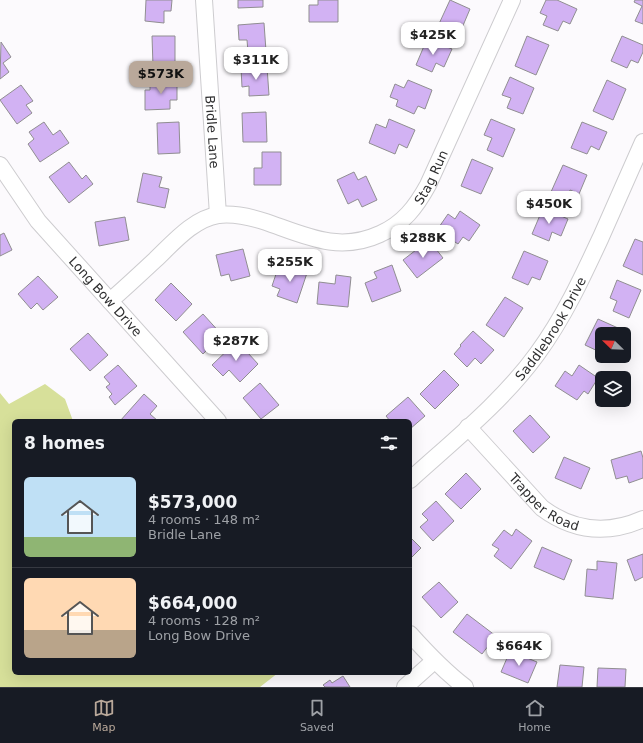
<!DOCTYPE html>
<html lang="en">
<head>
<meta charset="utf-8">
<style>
  body { margin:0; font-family:"DejaVu Sans",sans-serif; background:#242831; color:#f1f3f6; height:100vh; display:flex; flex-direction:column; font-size:15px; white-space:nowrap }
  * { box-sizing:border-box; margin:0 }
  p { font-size:13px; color:#9ea1a6 }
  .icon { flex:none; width:22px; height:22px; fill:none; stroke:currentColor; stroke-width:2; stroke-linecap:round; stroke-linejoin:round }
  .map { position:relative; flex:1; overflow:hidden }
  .panel { position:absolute; left:12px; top:419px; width:400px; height:256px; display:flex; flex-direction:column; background:#171b24; border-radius:6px; box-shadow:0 4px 16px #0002 }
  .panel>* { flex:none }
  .needle { width:26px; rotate:293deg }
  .controls { position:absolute; left:595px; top:327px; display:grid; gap:8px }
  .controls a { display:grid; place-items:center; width:36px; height:36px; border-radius:6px; background:#171b24; box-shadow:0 4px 16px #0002; font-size:20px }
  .price { position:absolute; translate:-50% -34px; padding:0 9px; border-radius:8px; background:#fff; color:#222; font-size:13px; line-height:26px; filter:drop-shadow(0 1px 2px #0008) }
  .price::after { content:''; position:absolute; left:50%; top:24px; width:12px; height:9px; margin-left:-6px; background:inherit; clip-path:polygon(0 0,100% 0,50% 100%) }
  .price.selected { background:#b9a89a; color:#111 }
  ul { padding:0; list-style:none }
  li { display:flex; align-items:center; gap:12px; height:100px; padding:0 12px }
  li+li { border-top:1px solid #363941 }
  li span { display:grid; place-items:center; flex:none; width:112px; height:80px; border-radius:6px; color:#555 }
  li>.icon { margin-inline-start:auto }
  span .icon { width:48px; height:48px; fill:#fffc; stroke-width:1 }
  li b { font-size:17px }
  h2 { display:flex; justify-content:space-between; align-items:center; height:48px; padding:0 12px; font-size:17px }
  .dock { display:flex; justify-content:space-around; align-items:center; height:56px; border-top:1px solid #363941; background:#171b24; font-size:11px; color:#9ea1a6 }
  .dock a { display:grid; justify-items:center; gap:2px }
  .dock .selected { color:#b9a89a }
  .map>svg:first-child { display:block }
  .green { fill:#d7e09a }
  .building { fill:#d2b2f3; stroke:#908e91 }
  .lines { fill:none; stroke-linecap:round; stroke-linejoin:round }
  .minor-casing { stroke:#cdcccf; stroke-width:18 }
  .minor { stroke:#fff; stroke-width:16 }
  .labels { text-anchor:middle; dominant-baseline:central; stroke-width:3.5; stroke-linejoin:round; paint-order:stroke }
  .street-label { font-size:13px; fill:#2f2f30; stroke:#fcfafd }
</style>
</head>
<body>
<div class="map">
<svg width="643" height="687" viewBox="0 0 643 687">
  <rect width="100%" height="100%" fill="#fcfafd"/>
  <path class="green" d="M45,384L65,399L73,421H14V673H278L260,687H0V393L9,404Z"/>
  <path class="building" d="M146,0H172L171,11H164V23L145,21Z
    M238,0H263V7L238,8Z
    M318,0H338V22H309V5H318Z
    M450,0L470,9L459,35L438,26Z
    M546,0H557L577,9L570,24L563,21L558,31L543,25L547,16L540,13Z
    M635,0H643V24L635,21L642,6L634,2Z
    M264,23L266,51L248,52L247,40H239L238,25Z
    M152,36H175V65L153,66Z
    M527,36L549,45L536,75L515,66Z
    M622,36L643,45V52L638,63L631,60L627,68L611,61Z
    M427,39L452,49L444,67L436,63L432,72L416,65Z
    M1,42L11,57L3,63L9,72L0,79Z
    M267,67L269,95L249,96V86L242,87L241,68Z
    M510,77L534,88L523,114L507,108L511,98L502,95Z
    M150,80H177V100H170V109L145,110V90H150Z
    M408,80L432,90L425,109L418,106L414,114L396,106L398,100L390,97L395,84L404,88Z
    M607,80L626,89L613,120L593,111Z
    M21,85L33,101L26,105L32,113L17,124L0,100Z
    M266,112L267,142H243L242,113Z
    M389,119L415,130L407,148L399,144L395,154L369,143L376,124L386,128Z
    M491,119L515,129L503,157L487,150L492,138L484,135Z
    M44,122L53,135L60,130L69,143L40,162L28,144L34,139L29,132Z
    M179,122L180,153L158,154L157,123Z
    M582,122L607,132L599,150L591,146L587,154L571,148Z
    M262,152H281V185H254V168H262Z
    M472,159L493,168L481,194L461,186Z
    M69,162L82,179L86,175L93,184L69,203L49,177Z
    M563,165L587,175L579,194L570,190L567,199L551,192Z
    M354,172L358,180L366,176L377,200L362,207L358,199L348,204L337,180Z
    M143,173L162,177L159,187L169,189L165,208L137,202Z
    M543,208L568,219L561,236L552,232L549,241L532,234Z
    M460,211L480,225L469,241L463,237L458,244L437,230L448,214L455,219Z
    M125,217L129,240L99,246L95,222Z
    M4,233L12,250L0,256V235Z
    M635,239L643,242V275L623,266Z
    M429,240L443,258L417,278L403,260Z
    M243,249L250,276L231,281L229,274L221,276L216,255Z
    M524,251L548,261L540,280L532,277L528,285L512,278Z
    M290,264L308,270L297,303L277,296L280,289L272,286L278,268L287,272Z
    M392,265L401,291L372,302L365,283L377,278L374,272Z
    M336,275L351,277L348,307L317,304L319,282L335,284Z
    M38,276L58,297L43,310L37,303L31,309L18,294Z
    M617,280L641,290L629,318L613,311L617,301L610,298Z
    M171,283L192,304L176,321L155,300Z
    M505,297L523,308L504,337L486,325Z
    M203,314L222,335L203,354L183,332Z
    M598,319L618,328L615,334H602V353L585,345Z
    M473,331L494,350L481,364L475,358L467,367L454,354L461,346L460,345Z
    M88,333L108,355L90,371L70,349Z
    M237,341L258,364L240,382L229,370L223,376L212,365Z
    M118,365L137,386L115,405L109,397L112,394L106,387L110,384L104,377Z
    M579,365L598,378L588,394L584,391L577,400L555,386L565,371L572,376Z
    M444,370L459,385L435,409L420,394Z
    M260,383L279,405L261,419L243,398Z
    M144,394L157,406L150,414L158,421H120Z
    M408,397L425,416L410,429V421H390L386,416Z
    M530,415L550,437L533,453L513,431Z
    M641,451L643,458V478L629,483L627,476L616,479L611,460Z
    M564,457L590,468L581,489L555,478Z
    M466,473L481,489L461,509L445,494Z
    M436,501L454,521L433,541L420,527L428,520L422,514Z
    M516,529L532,541L511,569L494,556L499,549L492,545L504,530L512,536Z
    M410,537L421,548L410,559Z
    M542,547L572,560L564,580L534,567Z
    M643,554V577L635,581L627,560Z
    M597,561L617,563L613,599L585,596L587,569L597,570Z
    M439,582L458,602L441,618L422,597Z
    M467,614L496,636L482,654L453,632Z
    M510,651L537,662L528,683L501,672Z
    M560,665L584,667L582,687H557Z
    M598,668L626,669L625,687H597Z
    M343,676L350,687H325L323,685L330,680L332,683Z"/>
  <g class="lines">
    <defs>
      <g id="minor">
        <path id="s1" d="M204,0L218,215"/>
        <path id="s2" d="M0,165L38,221L218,421"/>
        <path id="s3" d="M110,301C125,288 140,274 155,260C173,243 193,219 218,215C235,213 251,217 266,222C306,236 339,253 380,234C403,224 416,207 428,185L512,0"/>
        <path id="s4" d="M468,427L542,508C573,531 607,535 643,519"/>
        <path id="s5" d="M410,480C453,441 503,401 537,354C564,317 582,278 601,237C615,205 629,174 643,142"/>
        <path d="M410,634C427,653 444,671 465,687"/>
        <path d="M405,687L434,661"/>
      </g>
    </defs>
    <use href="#minor" class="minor-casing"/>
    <use href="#minor" class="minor"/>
  </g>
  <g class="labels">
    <g class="street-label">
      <text stroke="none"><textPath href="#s1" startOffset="132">Bridle Lane</textPath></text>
      <text stroke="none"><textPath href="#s3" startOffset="385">Stag Run</textPath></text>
      <text stroke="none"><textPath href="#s2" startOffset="169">Long Bow Drive</textPath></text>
      <text stroke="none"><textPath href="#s5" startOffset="208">Saddlebrook Drive</textPath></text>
      <text stroke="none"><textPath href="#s4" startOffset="108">Trapper Road</textPath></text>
    </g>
  </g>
</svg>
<div class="controls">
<a><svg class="needle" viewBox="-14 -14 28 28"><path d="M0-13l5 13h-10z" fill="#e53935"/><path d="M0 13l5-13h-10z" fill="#9ea1a6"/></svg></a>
<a><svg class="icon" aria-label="layers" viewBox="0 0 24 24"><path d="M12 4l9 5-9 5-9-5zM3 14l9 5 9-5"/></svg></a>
</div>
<b class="price" style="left:433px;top:56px">$425K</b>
<b class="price" style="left:256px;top:81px">$311K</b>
<b class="price selected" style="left:161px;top:95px">$573K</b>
<b class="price" style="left:549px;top:225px">$450K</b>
<b class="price" style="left:423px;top:259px">$288K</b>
<b class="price" style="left:290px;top:283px">$255K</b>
<b class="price" style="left:236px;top:362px">$287K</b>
<b class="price" style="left:519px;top:667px">$664K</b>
<section class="panel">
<h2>8 homes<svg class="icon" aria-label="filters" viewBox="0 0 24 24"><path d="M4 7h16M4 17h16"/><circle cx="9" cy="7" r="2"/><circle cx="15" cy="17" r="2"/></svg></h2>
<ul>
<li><span style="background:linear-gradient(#bfe0f5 75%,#8fb573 0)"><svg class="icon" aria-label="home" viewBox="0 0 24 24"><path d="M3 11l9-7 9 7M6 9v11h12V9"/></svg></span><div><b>$573,000</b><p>4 rooms · 148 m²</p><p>Bridle Lane</p></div></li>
<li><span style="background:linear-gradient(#ffd9b3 65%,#b9a48a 0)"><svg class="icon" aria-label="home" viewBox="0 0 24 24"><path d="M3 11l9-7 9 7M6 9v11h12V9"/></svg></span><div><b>$664,000</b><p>4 rooms · 128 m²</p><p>Long Bow Drive</p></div></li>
</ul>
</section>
</div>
<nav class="dock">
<a class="selected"><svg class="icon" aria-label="map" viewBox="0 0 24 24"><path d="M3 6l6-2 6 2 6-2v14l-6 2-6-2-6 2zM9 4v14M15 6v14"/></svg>Map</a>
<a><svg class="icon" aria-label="saved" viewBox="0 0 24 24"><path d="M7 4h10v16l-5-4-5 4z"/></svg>Saved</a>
<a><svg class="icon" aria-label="home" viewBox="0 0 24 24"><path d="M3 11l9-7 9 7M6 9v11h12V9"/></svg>Home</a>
</nav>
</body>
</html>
